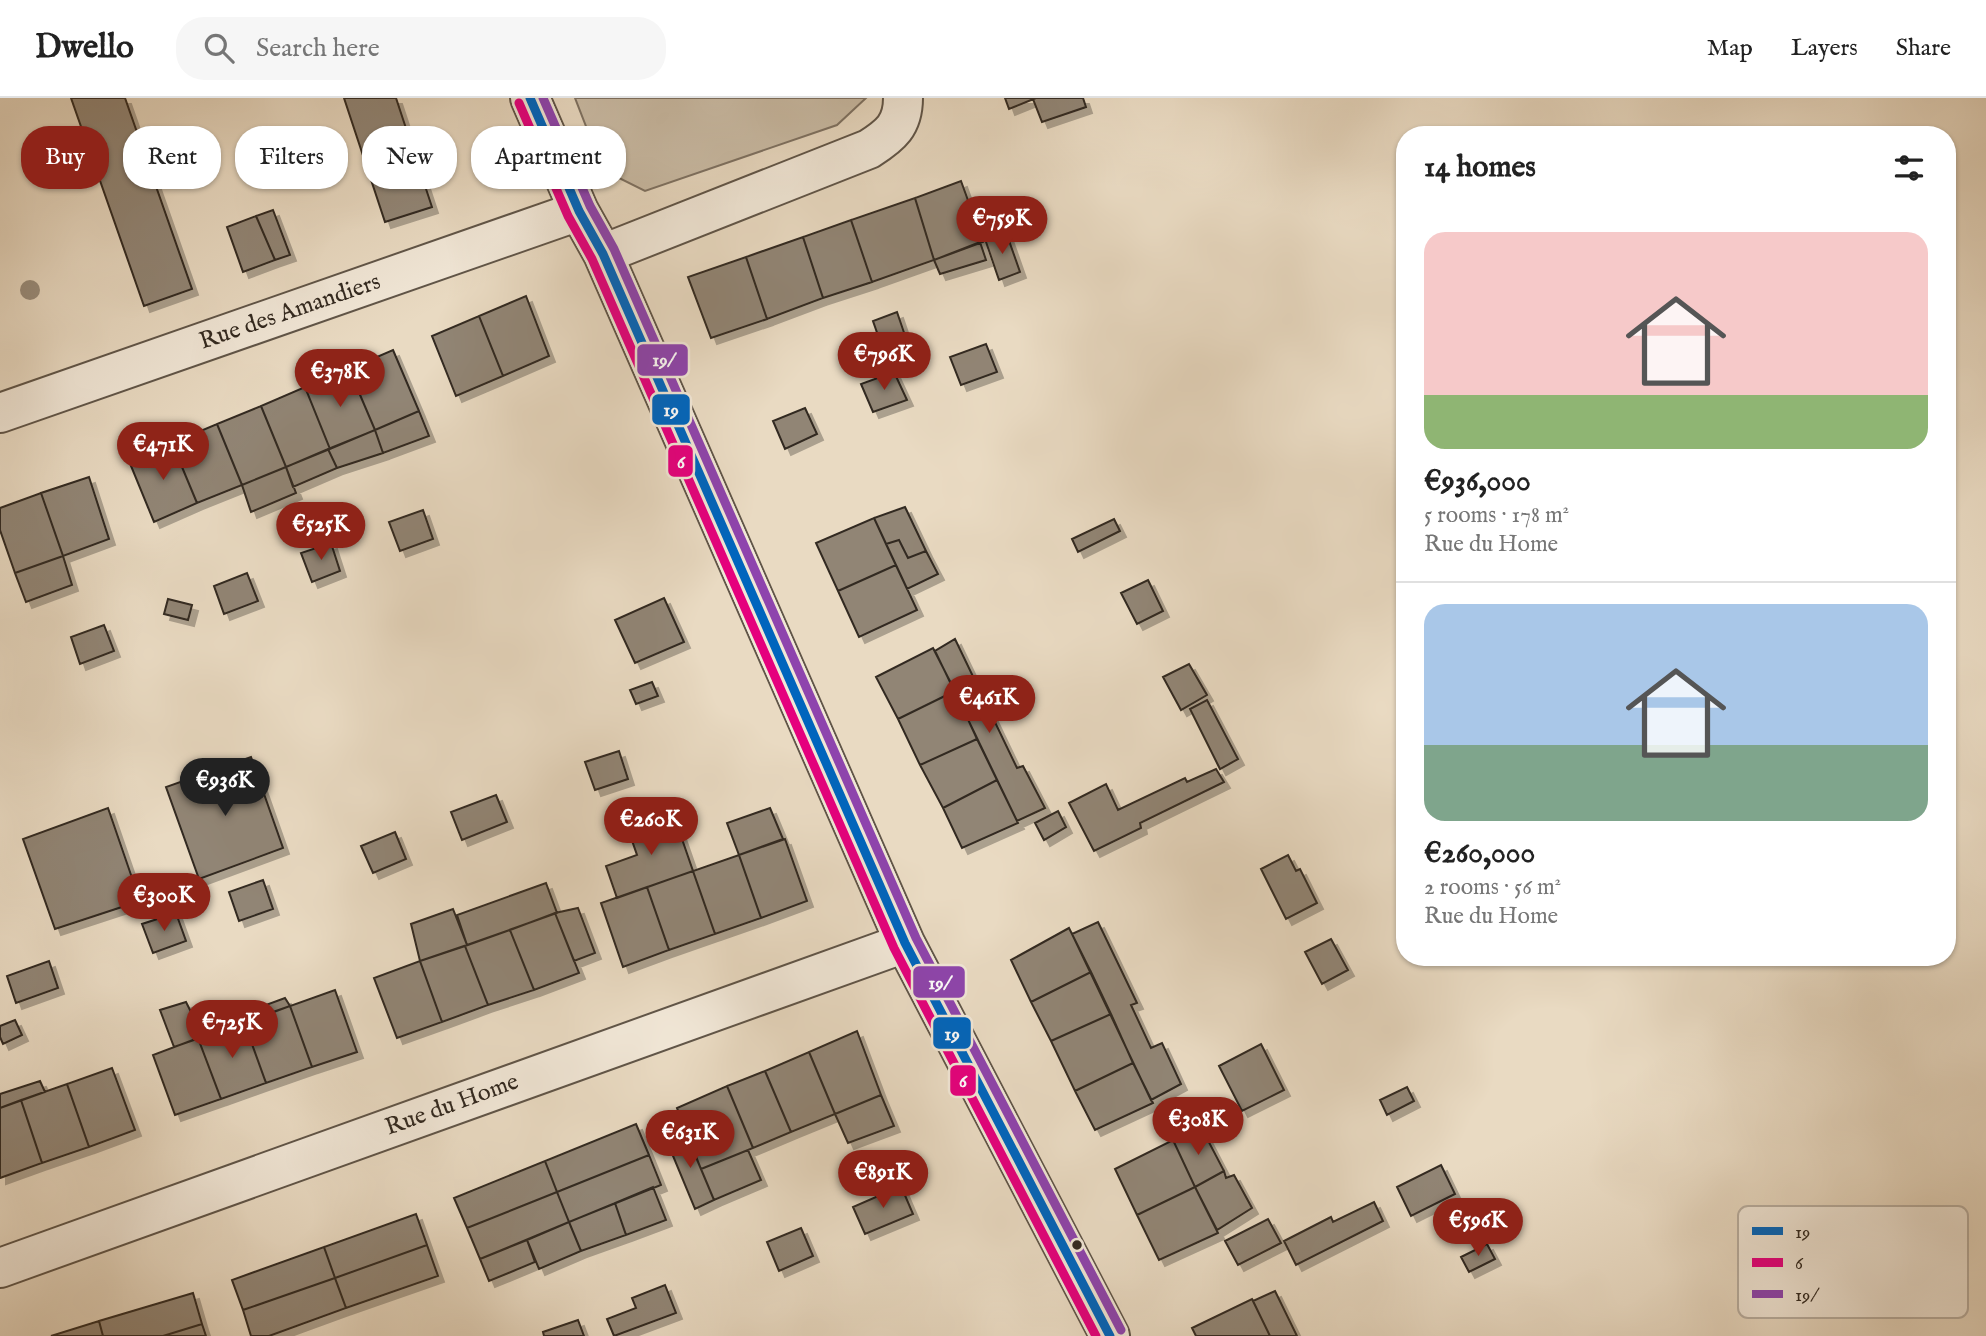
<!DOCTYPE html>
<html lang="en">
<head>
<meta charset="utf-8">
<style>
  body { margin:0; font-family:"IM FELL English",serif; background:#f6f6f6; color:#222; height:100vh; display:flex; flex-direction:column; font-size:26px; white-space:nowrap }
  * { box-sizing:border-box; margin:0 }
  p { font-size:23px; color:#767676 }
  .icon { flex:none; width:38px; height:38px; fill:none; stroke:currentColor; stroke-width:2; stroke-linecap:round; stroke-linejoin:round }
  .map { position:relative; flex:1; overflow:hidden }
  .side { position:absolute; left:1396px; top:28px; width:560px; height:840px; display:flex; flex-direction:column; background:#fff; border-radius:28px; box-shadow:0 2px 5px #0004 }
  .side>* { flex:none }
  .guide { position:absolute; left:21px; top:28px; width:665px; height:63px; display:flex; gap:14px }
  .price { position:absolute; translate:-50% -60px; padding:0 16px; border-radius:24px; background:#8f2418; color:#fff; font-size:23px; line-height:46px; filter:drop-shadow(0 2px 4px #0008) }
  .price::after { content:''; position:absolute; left:50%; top:42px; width:21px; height:16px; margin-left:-10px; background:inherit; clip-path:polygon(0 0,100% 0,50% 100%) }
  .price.current { background:#222; color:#fff }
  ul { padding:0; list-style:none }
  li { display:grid; align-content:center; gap:14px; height:371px; padding:0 28px }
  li+li { border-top:2px solid #e0e0e0 }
  li span { display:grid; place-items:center; height:217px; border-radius:21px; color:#555 }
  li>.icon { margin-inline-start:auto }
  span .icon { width:126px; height:126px; fill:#fffc; stroke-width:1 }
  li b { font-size:30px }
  h2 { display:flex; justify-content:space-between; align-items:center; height:84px; padding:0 28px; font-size:30px }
  .tag { padding:0 24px; border-radius:28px; background:#fff; box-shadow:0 2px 5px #0004; font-size:24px; line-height:63px }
  .tag.current { background:#8f2418; color:#fff }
  header { display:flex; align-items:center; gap:42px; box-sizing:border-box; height:98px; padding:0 35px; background:#fff; border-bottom:2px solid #e0e0e0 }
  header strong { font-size:33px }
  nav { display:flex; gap:38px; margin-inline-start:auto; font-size:24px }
  .search { width:490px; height:63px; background:#f6f6f6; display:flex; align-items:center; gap:18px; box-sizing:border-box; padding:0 24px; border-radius:28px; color:#767676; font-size:26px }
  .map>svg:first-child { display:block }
  .green { fill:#cabca6; stroke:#7e7263; stroke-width:2 }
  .building { fill:#918574; stroke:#322920; stroke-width:2; filter:url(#shadow) }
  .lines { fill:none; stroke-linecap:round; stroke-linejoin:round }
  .street-casing { stroke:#605548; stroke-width:42 }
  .street { stroke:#f1e7d7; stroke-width:38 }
  .bus-1-casing { stroke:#f1e7d7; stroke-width:14 }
  .bus-2-casing { stroke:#f1e7d7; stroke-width:14 }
  .bus-3-casing { stroke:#f1e7d7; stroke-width:14 }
  .bus-1 { stroke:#0065bd; stroke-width:9 }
  .bus-2 { stroke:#e5007d; stroke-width:9 }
  .bus-3 { stroke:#8e44ad; stroke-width:9 }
  .tree { fill:#998d7c }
  .bus-dot { fill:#322920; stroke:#f1e7d7; stroke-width:2.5 }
  .labels { text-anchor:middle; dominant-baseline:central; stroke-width:5; stroke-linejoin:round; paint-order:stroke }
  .street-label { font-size:24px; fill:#322920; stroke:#f1e7d7 }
  .key { fill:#f1e7d7; stroke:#b8aea0; stroke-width:2 }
  .key-label { font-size:19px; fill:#322920 }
  .line-badge { stroke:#f1e7d7; stroke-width:2.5 }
  .badge-label { font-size:19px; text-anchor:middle; font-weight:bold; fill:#fff }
</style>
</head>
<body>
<header>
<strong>Dwello</strong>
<div class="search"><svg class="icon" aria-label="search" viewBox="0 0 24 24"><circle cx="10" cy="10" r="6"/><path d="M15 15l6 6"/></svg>Search here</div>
<nav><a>Map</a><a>Layers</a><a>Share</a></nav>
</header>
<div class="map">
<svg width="1986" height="1238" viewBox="0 0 1986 1238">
  <defs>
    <filter id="shadow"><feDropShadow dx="6" dy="6" stdDeviation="0" flood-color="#0004"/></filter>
  </defs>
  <rect width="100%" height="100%" fill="#e9dac2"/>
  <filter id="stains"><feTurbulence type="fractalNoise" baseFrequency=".00286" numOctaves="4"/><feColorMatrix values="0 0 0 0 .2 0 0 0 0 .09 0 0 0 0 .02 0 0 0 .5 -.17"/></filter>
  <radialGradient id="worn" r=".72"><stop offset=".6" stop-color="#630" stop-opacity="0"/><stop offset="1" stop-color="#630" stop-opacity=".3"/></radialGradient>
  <path class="green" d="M575,0H866L837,27L645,93L603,72Z"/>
  <path class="building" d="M71,0H125L192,191L144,208Z
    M344,0H396L432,109L385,124Z
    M1005,0H1036L1009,11Z
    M1036,0H1083L1086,9L1042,24L1033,1Z
    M961,83L983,144L934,162L915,100Z
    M915,100L934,162L872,184L851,122Z
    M273,112L290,157L275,162L256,118Z
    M256,118L275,162L243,174L227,129Z
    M851,122L872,184L823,200L803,139Z
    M1006,134L1020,174L999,182L985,141Z
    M803,139L823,200L767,221L746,159Z
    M980,144L986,162L940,176L934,162Z
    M746,159L767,221L711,240L688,179Z
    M526,198L549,258L503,278L479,218Z
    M897,214L913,261L889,269L873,223Z
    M479,218L503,278L456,298L432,238Z
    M986,246L997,274L961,287L950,259Z
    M393,252L419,313L375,332L349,271Z
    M349,271L375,332L330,351L305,289Z
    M894,274L907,302L873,314L861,286Z
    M305,289L330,351L286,369L261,308Z
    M261,308L286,369L242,387L217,326Z
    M805,310L817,336L785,351L773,323Z
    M419,313L429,338L383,355L375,332Z
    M217,326L242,387L197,405L172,345Z
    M375,332L383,355L337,370L328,351Z
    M172,345L197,405L154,424L129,363Z
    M328,351L337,370L293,389L286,369Z
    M286,369L296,395L251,414L242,387Z
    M89,379L109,441L63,458L41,395Z
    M41,395L63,458L15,475L0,432V410Z
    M905,409L926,453L908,460L899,442L886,446L874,420Z
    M423,412L433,441L400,453L389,424Z
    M874,420L896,467L838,493L816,445Z
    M1114,421L1120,433L1078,454L1072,441Z
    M899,442L908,460L926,453L938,476L907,491L886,446Z
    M331,445L340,473L312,484L301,455Z
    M63,458L72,487L26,504L15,475Z
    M896,467L917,512L859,539L838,493Z
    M247,475L258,503L224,516L214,488Z
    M1148,482L1163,513L1137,526L1121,495Z
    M664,500L684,544L635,565L615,522Z
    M168,501L192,507L188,522L164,516Z
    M104,527L114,553L80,566L71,539Z
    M955,541L1017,670L1023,668L1045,710L1017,723L935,553Z
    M933,550L955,593L898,621L876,579Z
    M1189,566L1207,597L1181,612L1163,579Z
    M652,584L658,598L636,606L630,592Z
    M955,593L977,641L920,667L898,621Z
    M1207,602L1238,661L1220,671L1190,611Z
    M977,641L997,682L943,710L920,667Z
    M619,653L628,681L595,692L585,664Z
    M251,659L283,750L199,781L166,689Z
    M1216,671L1224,684L1140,725L1141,730L1094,753L1069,705L1106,686L1118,712L1185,680L1187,684Z
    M997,682L1018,725L962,750L943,710Z
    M496,697L507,724L462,742L451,714Z
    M108,710L140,803L55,831L23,741Z
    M770,710L783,741L739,757L727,725Z
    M1058,713L1066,729L1044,742L1035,725Z
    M673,715L693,773L617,800L606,768L637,757L628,731Z
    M395,734L406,761L373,775L361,748Z
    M785,741L807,803L761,820L739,757Z
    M739,757L761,820L715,836L693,773Z
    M1288,757L1296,773L1300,771L1317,805L1286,821L1261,771Z
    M693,773L715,836L669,852L647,789Z
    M263,782L273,811L239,823L229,794Z
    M546,785L557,815L467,847L457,817Z
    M647,789L669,852L623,869L601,805Z
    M578,810L595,855L574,863L555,815Z
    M453,811L467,847L420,863L411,826Z
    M176,815L186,843L153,855L142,826Z
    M555,815L579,875L534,892L510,832Z
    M1098,824L1137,905L1131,907L1151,950L1162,945L1181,986L1151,1002L1072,836Z
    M1069,830L1091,874L1031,904L1011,862Z
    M510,832L534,892L488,907L465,848Z
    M1331,841L1348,872L1322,886L1305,854Z
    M465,848L488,907L442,924L420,863Z
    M49,863L58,890L16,905L7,878Z
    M420,863L442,924L397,940L374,880Z
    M1091,874L1111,916L1051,943L1031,904Z
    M335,892L357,954L312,969L290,908Z
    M285,900L290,908L266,917L263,908Z
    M186,904L192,916L211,909L220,933L174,949L160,912Z
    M290,908L312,969L266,985L244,924Z
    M1111,916L1133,965L1075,993L1051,943Z
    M15,922L22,937L3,946L0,939V928Z
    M244,924L266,985L221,1001L198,940Z
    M857,933L881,997L835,1016L809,954Z
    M198,940L221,1001L175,1017L153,957Z
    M1261,946L1284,992L1242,1013L1219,968Z
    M809,954L835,1016L791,1034L765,973Z
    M1133,965L1153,1005L1095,1032L1075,993Z
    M112,970L135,1032L89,1049L67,986Z
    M765,973L791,1034L753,1050L727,988Z
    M40,983L45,994L0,1010V996Z
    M67,986L89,1049L42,1065L21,1002Z
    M727,988L753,1050L701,1071L677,1010Z
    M1407,989L1414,1003L1387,1017L1380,1002Z
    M881,997L894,1028L848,1045L835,1016Z
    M21,1002L42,1065L0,1080V1010Z
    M636,1026L649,1057L557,1094L545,1063Z
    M1201,1029L1224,1073L1195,1089L1173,1042Z
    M685,1033L714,1102L695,1111L666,1041Z
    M1173,1042L1195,1089L1137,1117L1115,1071Z
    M748,1052L761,1082L714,1102L701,1071Z
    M649,1057L661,1087L569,1124L557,1094Z
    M545,1063L557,1094L467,1130L454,1100Z
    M1441,1067L1455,1096L1411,1118L1397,1089Z
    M1224,1073L1226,1080L1234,1077L1252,1110L1217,1132L1195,1089Z
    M901,1088L913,1116L865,1136L853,1109Z
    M653,1089L666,1122L626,1137L615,1105Z
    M1195,1089L1218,1135L1159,1162L1137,1117Z
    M557,1094L569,1124L480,1161L467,1130Z
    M1374,1104L1383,1123L1296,1167L1284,1143L1331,1119L1333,1124Z
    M615,1105L626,1137L581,1153L569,1124Z
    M416,1116L427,1147L335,1180L324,1149Z
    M1268,1121L1281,1145L1238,1167L1225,1143Z
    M569,1124L581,1153L539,1171L527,1142Z
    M801,1130L813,1158L779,1173L767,1144Z
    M527,1142L535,1164L489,1183L480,1161Z
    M1487,1146L1495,1161L1469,1174L1461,1159Z
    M427,1147L438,1178L346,1210L335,1180Z
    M324,1149L335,1180L243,1212L232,1182Z
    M335,1180L346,1210L269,1238H251L243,1212Z
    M665,1187L676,1215L614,1238L607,1221L636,1210L632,1200Z
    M1275,1193L1297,1238H1270L1253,1203Z
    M193,1195L202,1226L163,1238H103L99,1223Z
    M1252,1201L1270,1238H1196L1192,1230Z
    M578,1222L584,1238H544L543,1234Z
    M99,1223L103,1238H51Z
    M202,1226L206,1238H163Z"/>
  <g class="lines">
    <defs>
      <path id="street" d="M530,0L579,113L603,156L905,845L1110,1238
        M603,156L869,51C891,37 903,27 903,0
        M0,315L579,113
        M0,1170L905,845"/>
    </defs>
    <use href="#street" class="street-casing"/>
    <use href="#street" class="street"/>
    <defs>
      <path id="bus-1" d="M530,0L579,113L603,156L905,845L1110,1238"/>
      <path id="bus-2" d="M519,5L568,118L592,161L894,850L1096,1238"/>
      <path id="bus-3" d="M543,0L590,108L614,151L916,840L1121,1232"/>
    </defs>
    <use href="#bus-1" class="bus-1-casing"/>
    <use href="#bus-2" class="bus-2-casing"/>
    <use href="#bus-3" class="bus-3-casing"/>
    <use href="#bus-1" class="bus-1"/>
    <use href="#bus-2" class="bus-2"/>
    <use href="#bus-3" class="bus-3"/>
  </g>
  <circle class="tree" cx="30" cy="192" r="10"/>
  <circle class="bus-dot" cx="1077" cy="1147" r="6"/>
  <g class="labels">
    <g class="street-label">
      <text transform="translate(290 214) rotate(-19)">Rue des Amandiers</text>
      <text transform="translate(452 1007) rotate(-20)">Rue du Home</text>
    </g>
  </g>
  <rect x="1738" y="1108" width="230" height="112" rx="10" class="key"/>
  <rect x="1752" y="1129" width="31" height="8" fill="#0065bd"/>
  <rect x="1752" y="1160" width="31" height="9" fill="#e5007d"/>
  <rect x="1752" y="1192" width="31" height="8" fill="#8e44ad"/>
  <g class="key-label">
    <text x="1795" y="1140">19</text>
    <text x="1795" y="1171">6</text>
    <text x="1795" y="1203">19/</text>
  </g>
  <g class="line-badge">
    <rect x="636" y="245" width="53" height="34" rx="7" fill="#8e44ad"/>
    <rect x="651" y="295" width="40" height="33" rx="7" fill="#0065bd"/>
    <rect x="667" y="346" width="27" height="34" rx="7" fill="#e5007d"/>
    <rect x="912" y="867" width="54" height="34" rx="7" fill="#8e44ad"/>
    <rect x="932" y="918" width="40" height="34" rx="7" fill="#0065bd"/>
    <rect x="949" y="966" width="28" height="33" rx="7" fill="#e5007d"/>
  </g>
  <g class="badge-label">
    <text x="663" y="268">19/</text>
    <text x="671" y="318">19</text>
    <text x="681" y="370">6</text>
    <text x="939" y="891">19/</text>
    <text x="952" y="942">19</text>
    <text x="963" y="989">6</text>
  </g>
  <rect width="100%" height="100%" filter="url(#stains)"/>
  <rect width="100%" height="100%" fill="url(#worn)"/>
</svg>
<b class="price" style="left:1002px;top:158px">€759K</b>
<b class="price" style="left:884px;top:294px">€796K</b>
<b class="price" style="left:340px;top:311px">€378K</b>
<b class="price" style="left:163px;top:384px">€471K</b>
<b class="price" style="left:321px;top:464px">€525K</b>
<b class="price" style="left:989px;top:637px">€461K</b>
<b class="price current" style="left:225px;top:720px">€936K</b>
<b class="price" style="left:651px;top:759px">€260K</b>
<b class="price" style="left:164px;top:835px">€300K</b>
<b class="price" style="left:232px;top:962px">€725K</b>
<b class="price" style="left:1198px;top:1059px">€308K</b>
<b class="price" style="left:690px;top:1072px">€631K</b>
<b class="price" style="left:883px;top:1112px">€891K</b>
<b class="price" style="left:1478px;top:1160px">€596K</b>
<div class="guide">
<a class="tag current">Buy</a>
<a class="tag">Rent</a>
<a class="tag">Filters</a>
<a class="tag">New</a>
<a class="tag">Apartment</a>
</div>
<section class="side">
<h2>14 homes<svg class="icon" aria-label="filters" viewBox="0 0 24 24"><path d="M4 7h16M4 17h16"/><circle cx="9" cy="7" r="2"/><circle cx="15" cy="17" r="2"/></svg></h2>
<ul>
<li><span style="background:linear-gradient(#f6c9c9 75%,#8fb573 0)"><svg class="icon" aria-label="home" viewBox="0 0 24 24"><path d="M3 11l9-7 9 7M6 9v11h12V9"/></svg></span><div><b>€936,000</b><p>5 rooms · 178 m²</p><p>Rue du Home</p></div></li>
<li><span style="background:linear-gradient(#a9c7e8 65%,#7fa58c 0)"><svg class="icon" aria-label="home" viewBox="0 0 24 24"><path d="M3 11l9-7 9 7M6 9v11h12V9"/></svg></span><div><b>€260,000</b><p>2 rooms · 56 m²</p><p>Rue du Home</p></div></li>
</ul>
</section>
</div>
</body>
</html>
